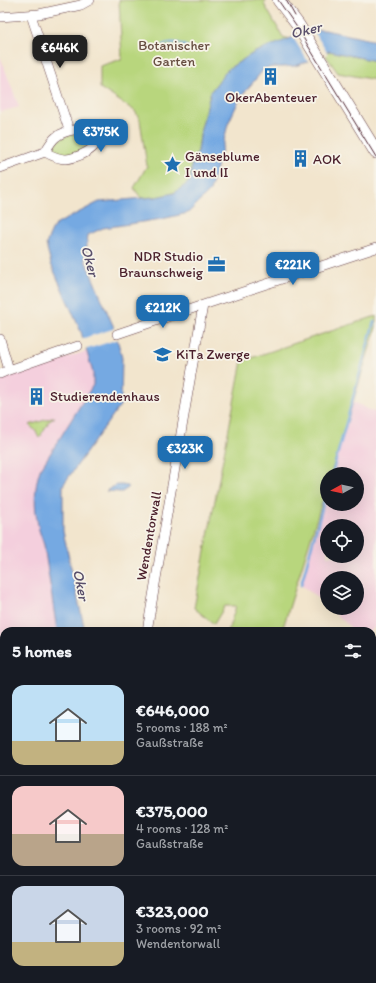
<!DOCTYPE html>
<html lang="en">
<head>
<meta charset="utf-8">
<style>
  body { margin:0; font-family:Itim,sans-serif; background:#20242c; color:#f1f3f6; height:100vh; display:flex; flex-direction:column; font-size:15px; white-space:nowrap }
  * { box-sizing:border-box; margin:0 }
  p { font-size:13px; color:#9ea1a6 }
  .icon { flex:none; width:22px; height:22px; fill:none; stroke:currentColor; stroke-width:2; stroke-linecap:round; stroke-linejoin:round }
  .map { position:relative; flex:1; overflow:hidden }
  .drawer { position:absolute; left:0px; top:627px; width:376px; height:356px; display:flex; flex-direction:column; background:#171b24; border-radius:12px 12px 0 0; box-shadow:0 4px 16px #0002 }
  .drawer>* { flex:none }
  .needle { width:26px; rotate:262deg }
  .fabs { position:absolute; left:320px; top:467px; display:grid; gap:8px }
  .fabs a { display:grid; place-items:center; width:44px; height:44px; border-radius:50%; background:#171b24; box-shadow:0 4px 16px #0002; font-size:20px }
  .price { position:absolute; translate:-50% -34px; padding:0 9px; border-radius:8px; background:#1f6fb2; color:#fff; font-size:13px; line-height:26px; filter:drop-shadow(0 1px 2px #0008) }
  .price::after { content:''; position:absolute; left:50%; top:24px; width:12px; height:9px; margin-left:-6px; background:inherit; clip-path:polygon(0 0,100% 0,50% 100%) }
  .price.on { background:#222; color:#fff }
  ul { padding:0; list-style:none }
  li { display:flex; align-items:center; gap:12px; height:100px; padding:0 12px }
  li+li { border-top:1px solid #363941 }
  li span { display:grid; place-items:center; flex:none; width:112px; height:80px; border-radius:12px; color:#555 }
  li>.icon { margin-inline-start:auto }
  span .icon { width:48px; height:48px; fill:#fffc; stroke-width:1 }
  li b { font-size:17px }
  h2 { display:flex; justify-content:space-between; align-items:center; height:48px; padding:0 12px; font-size:17px }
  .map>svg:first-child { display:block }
  .built { fill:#f4cfdd; fill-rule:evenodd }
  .green { fill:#b8d67d; stroke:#817a54 }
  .forest { fill:#92b76c; stroke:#6e6b4c }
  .water { fill:#75a9e2; stroke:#606486 }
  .pier { fill:#f2e5cd }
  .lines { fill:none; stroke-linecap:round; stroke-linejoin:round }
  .stream { stroke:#75a9e2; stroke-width:2.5 }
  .street-casing { stroke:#633d43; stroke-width:10 }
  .secondary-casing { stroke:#633d43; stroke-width:14 }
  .street { stroke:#fff; stroke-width:9 }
  .secondary { stroke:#fff; stroke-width:13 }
  .tram { stroke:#4a1f2b; stroke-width:1 }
  .labels { text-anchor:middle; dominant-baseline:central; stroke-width:3.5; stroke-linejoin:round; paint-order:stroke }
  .park-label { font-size:14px; fill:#664d40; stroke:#f7f3e8 }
  .poi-label { font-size:14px; fill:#4a1f2b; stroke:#f7f3e8; text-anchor:start }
  .street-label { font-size:14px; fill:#4a1f2b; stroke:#f7f3e8 }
  .water-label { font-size:15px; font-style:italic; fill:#594f6b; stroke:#f7f3e8 }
</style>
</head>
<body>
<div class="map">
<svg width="376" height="983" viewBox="0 0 376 983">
  <rect width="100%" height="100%" fill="#f7f3e8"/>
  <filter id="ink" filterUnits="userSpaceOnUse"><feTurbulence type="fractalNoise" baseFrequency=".025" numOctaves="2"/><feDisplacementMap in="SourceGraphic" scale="8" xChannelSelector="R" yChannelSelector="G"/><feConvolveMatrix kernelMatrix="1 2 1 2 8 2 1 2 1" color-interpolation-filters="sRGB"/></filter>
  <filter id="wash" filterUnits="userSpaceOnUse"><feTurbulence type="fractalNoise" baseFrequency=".012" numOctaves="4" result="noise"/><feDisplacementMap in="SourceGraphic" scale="16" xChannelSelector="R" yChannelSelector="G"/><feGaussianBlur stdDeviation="0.9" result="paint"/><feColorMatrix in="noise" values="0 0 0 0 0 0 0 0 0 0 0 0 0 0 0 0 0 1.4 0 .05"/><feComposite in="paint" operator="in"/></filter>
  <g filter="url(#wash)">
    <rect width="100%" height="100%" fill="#f2e5cd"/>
    <path class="built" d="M0,56L19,107L0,112Z
      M87,351L93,373V385L40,470L35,492V502L38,526L43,542L57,631H4V717L0,718V379Z
      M352,401L376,413V626L370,631H354L330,608H357V578H327V605L301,585L327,490V504H357V474H332ZM327,526H357V556H327Z
      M376,879V983H331L326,979H372V882Z"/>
    <path class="green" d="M119,0H265L266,2L264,4L283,37L291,39L255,52L228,69L211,91L201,129L198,151L192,164L190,181C186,185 181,189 175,192C166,197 151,197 141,198L134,188L147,166L140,120L135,111L100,88V66L122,59Z
      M329,51L376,61V80L338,73L324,53Z
      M88,133L94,138L91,145L70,156L52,152L51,148C62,134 71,134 88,133Z
      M376,316V327L331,474H327V486L282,631H228L236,606H225L214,624L194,608L242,361Z
      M55,417L47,423L48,425L44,429L45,430L41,434L42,435L39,438L35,430L29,425Z
      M4,803V865L0,860V809Z
      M190,979H274L279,983H187Z"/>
    <path class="forest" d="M274,979H310L313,983H279Z"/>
    <path class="water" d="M312,30H325L376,41V61L329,51L310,61L295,66L282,67H273L264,69L240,98L228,124L220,157L210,191L188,213L162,219L103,228L88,235L85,260L115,330L122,358L121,404L63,485V531L85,631H57C53,602 48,574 44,545C42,538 39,532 38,525C34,506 34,488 40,470L93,385V373L81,332L51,264L46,244L54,226L66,219L99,202L156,197L174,193L184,186L190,181L192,164L198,151L201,129L211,91L228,69L255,52Z
      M116,485H122L127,486L128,488L122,492H120L106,491Z
      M4,757V803L0,809V762Z
      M0,923L4,935V979H14V983H0Z"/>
    <path class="pier" d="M312,28L328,54L309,63L292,36Z
      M116,328L119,339L84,350L81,339Z"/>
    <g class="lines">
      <path class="stream" d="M163,45C174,40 182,44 191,49
        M332,474L374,322
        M301,585L327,490"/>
    </g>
  </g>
  <g filter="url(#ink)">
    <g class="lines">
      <defs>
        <path id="street" d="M31,15L69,130
          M0,17L39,14L81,5L90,0
          M0,168L45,152C52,156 58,159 66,159C75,159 103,148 96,135C90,124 63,131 56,137C51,141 48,147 45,152
          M117,334L203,305L376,248
          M0,339L9,370
          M0,374L9,370L78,346
          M147,631L203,305
          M372,821L376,818
          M274,979L279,983
          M111,983L113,979"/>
        <path id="secondary" d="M279,0L298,25L376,152
          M372,651L376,648
          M0,726L4,725
          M372,805H376"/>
      </defs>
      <use href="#street" class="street-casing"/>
      <use href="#secondary" class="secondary-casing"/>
      <use href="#street" class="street"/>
      <use href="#secondary" class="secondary"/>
      <path class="tram" d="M278,0L296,26L376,157
        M286,0L295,16
        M0,728L4,727
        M372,794H376"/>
    </g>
  </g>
  <defs>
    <symbol id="building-bare" viewBox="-9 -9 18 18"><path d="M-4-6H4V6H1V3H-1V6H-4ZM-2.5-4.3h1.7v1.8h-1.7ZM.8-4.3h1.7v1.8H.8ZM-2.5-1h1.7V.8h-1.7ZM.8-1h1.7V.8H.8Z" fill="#1f6fb2" stroke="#f7f3e8" stroke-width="2.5" paint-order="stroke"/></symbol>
    <symbol id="sight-bare" viewBox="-9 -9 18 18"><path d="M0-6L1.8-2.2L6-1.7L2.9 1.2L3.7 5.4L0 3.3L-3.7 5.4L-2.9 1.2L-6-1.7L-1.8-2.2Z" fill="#1f6fb2" stroke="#f7f3e8" stroke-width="2.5" paint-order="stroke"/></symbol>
    <symbol id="office-bare" viewBox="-9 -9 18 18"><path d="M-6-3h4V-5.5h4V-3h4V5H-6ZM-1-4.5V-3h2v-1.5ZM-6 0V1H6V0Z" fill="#1f6fb2" stroke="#f7f3e8" stroke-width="2.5" paint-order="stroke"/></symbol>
    <symbol id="school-bare" viewBox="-9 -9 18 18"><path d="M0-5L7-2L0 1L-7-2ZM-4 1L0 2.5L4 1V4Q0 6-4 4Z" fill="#1f6fb2" stroke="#f7f3e8" stroke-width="2.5" paint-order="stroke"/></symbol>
  </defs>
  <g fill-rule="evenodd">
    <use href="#building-bare" x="258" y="64" width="25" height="25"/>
    <use href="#building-bare" x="288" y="146" width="25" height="25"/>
    <use href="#sight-bare" x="160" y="152" width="25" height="25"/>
    <use href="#office-bare" x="204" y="252" width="25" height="25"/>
    <use href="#school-bare" x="150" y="342" width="25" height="25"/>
    <use href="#building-bare" x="24" y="384" width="25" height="25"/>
  </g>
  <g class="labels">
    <g class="park-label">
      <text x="174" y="45">Botanischer<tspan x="174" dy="16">Garten</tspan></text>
    </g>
    <g class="poi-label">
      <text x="271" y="97" text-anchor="middle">OkerAbenteuer</text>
      <text x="185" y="156">Gänseblume<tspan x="185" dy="16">I und II</tspan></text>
      <text x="313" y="159">AOK</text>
      <text x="203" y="256" text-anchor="end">NDR Studio<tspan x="203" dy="16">Braunschweig</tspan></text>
      <text x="176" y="354">KiTa Zwerge</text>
      <text x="50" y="396">Studierendenhaus</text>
    </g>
    <g class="street-label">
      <text transform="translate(149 536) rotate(-80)">Wendentorwall</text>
    </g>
    <g class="water-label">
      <text transform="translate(306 30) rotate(-13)">Oker</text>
      <text transform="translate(90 261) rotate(75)">Oker</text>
      <text transform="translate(81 585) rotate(79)">Oker</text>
    </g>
  </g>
</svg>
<div class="fabs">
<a><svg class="needle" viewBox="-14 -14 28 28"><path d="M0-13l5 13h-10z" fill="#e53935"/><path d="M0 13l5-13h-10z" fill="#9ea1a6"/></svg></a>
<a><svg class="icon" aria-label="locate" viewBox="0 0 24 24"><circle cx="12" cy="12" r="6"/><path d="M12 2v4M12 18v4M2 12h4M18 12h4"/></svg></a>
<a><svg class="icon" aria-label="layers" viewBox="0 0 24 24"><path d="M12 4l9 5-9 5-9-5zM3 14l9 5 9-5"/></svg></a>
</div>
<b class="price on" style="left:60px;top:69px">€646K</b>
<b class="price" style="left:101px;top:153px">€375K</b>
<b class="price" style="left:293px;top:286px">€221K</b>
<b class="price" style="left:163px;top:329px">€212K</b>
<b class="price" style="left:185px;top:470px">€323K</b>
<section class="drawer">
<h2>5 homes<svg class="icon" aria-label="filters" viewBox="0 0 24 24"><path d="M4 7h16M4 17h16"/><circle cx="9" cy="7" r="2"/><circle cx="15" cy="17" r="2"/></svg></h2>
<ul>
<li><span style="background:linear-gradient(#bfe0f5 70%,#c2b280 0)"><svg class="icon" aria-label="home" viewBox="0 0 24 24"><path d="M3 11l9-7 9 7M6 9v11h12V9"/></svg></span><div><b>€646,000</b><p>5 rooms · 188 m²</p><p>Gaußstraße</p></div></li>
<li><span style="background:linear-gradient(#f6c9c9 60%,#b9a48a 0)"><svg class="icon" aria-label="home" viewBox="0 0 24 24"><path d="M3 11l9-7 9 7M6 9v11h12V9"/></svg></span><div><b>€375,000</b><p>4 rooms · 128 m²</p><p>Gaußstraße</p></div></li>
<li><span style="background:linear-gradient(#c9d6e8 70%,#c2b280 0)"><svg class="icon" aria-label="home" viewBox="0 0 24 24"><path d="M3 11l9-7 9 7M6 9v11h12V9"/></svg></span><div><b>€323,000</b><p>3 rooms · 92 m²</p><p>Wendentorwall</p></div></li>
</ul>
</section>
</div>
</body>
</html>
